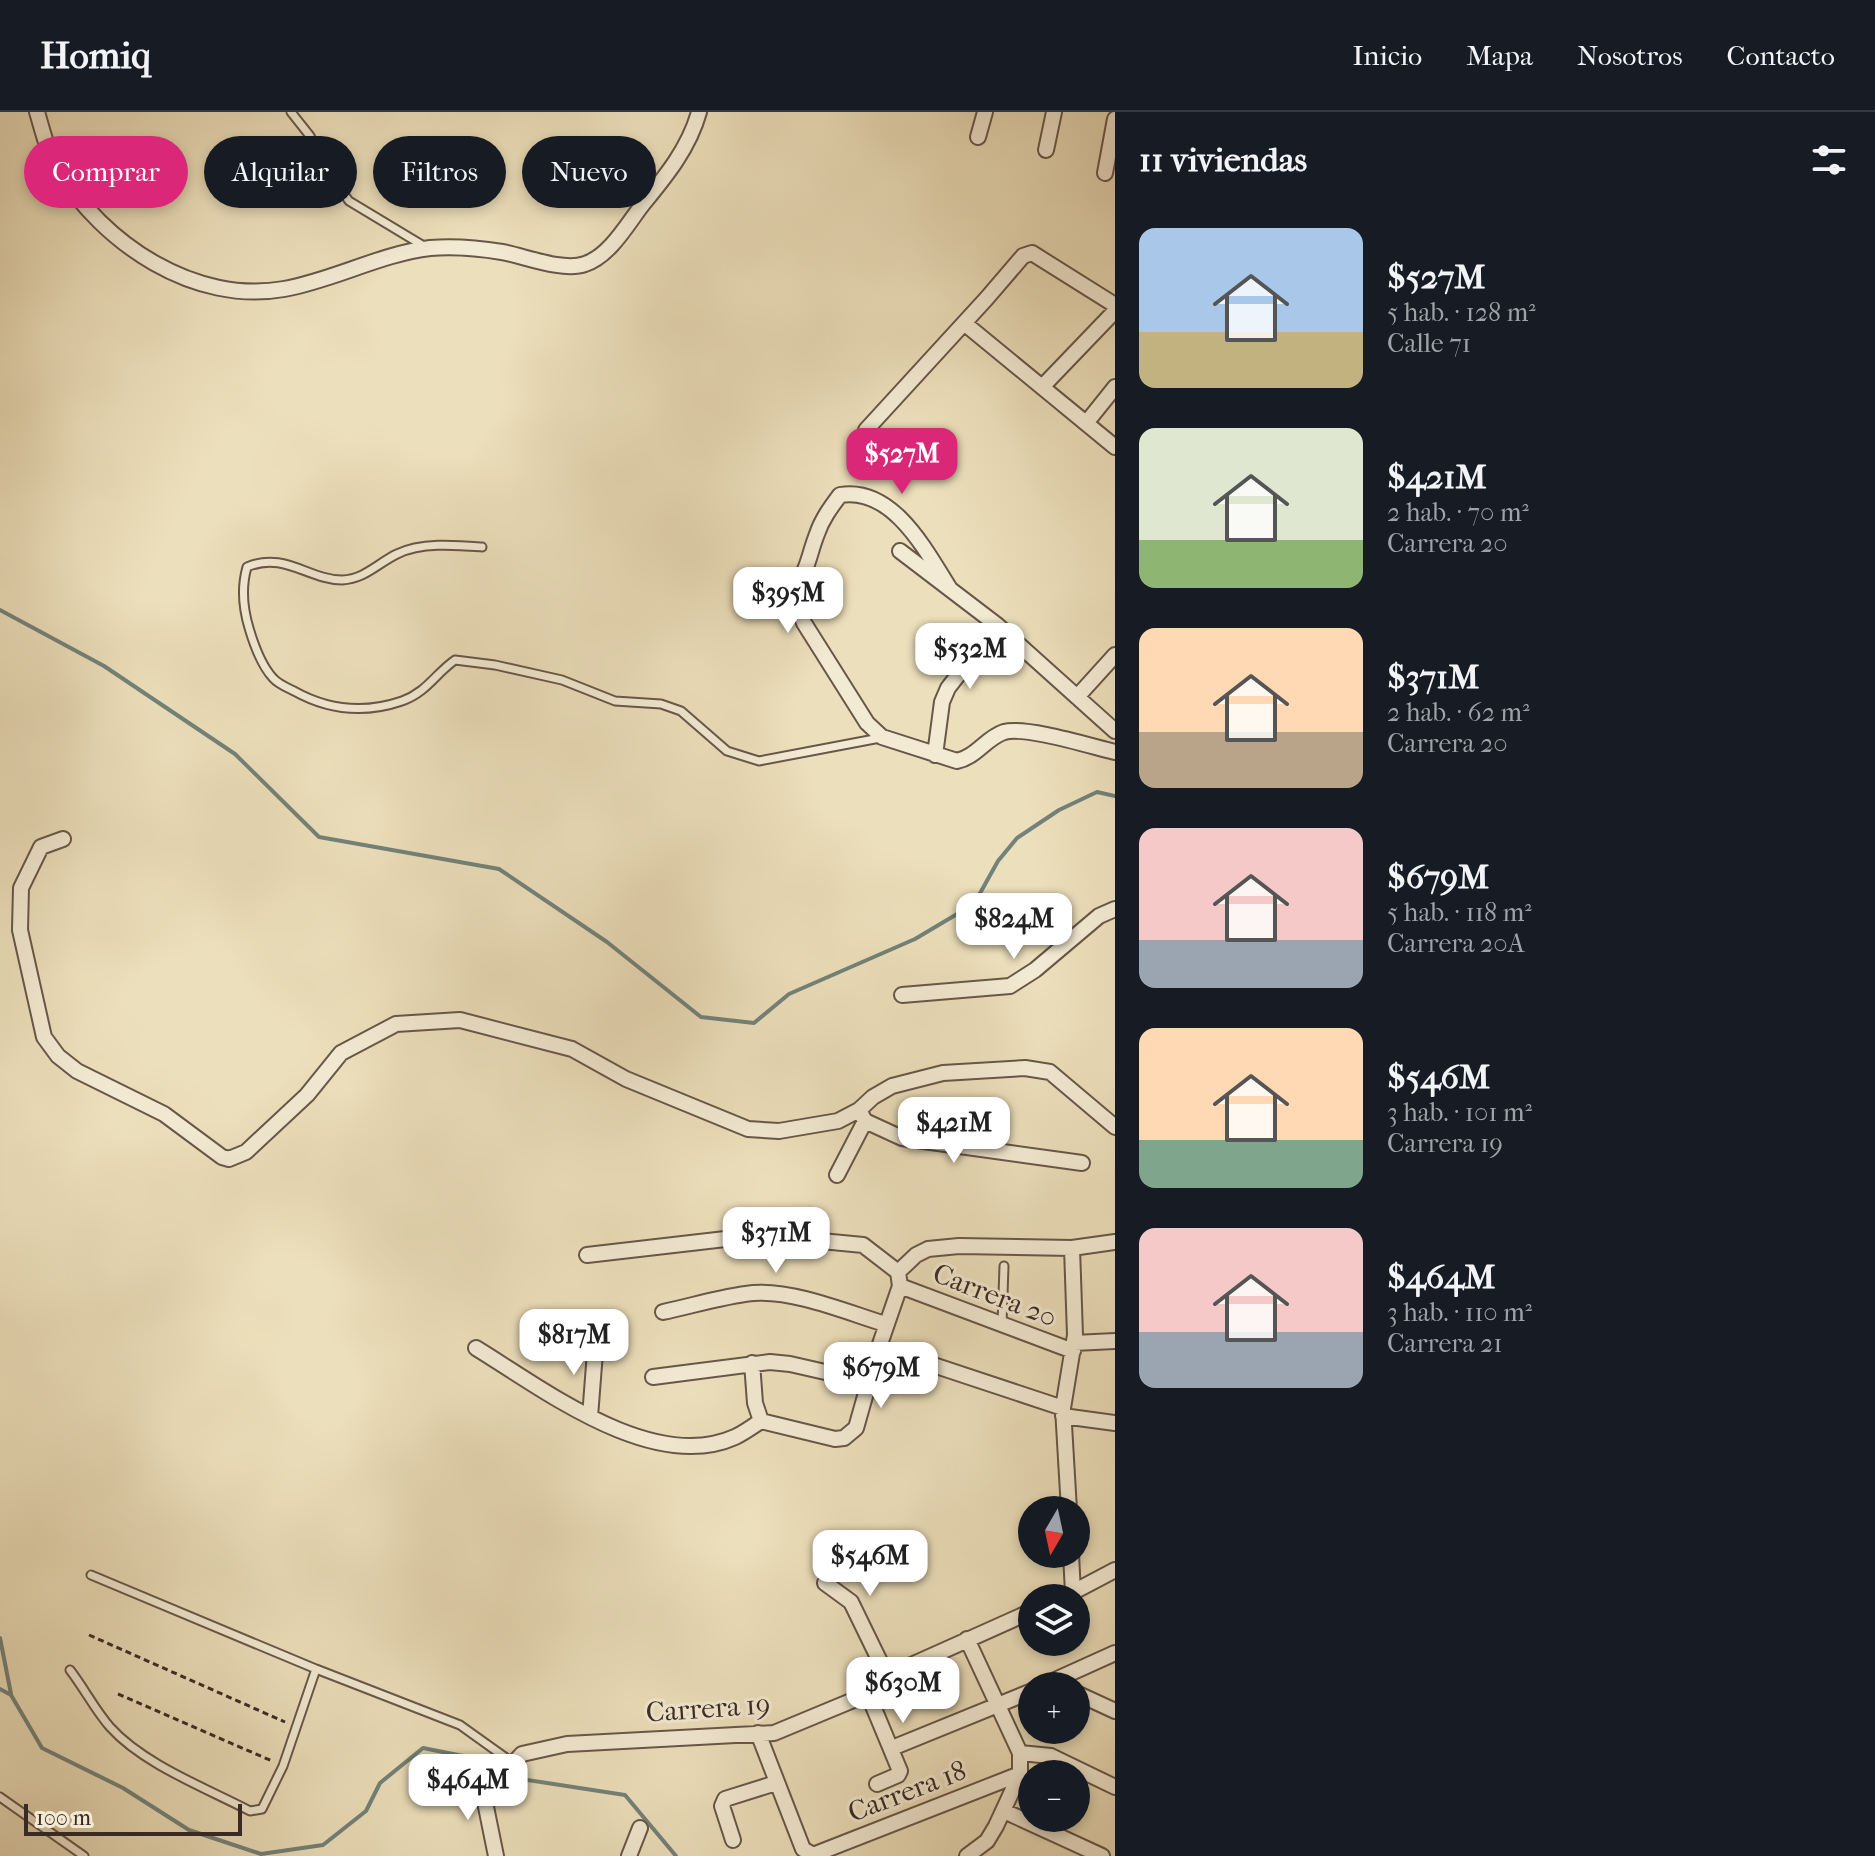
<!DOCTYPE html>
<html lang="es">
<head>
<meta charset="utf-8">
<style>
  body { margin:0; font-family:"IM FELL French Canon",serif; background:#242831; color:#f1f3f6; height:100vh; display:flex; flex-direction:column; font-size:30px; white-space:nowrap }
  * { box-sizing:border-box; margin:0 }
  p { font-size:26px; color:#9ea1a6 }
  .icon { flex:none; width:44px; height:44px; fill:none; stroke:currentColor; stroke-width:2; stroke-linecap:round; stroke-linejoin:round }
  .map { position:relative; flex:1; overflow:hidden }
  .sheet { display:flex; flex-direction:column; background:#171b24; width:760px }
  .sheet>* { flex:none }
  .guide { position:absolute; left:24px; top:24px; width:760px; height:72px; display:flex; gap:16px }
  .needle { width:52px; rotate:189deg }
  .controls { position:absolute; left:1018px; top:1384px; display:grid; gap:16px }
  .controls a { display:grid; place-items:center; width:72px; height:72px; border-radius:50%; background:#171b24; box-shadow:0 4px 12px #0003; font-size:40px }
  .scale { position:absolute; left:24px; bottom:20px; width:218px; box-sizing:border-box; padding-left:8px; border:4px solid #3b2a24; border-top:0; font-size:22px; line-height:28px; white-space:nowrap; color:#3b2a24; -webkit-text-stroke:6px #f3ead3; paint-order:stroke }
  .price { position:absolute; translate:-50% -68px; padding:0 18px; border-radius:16px; background:#fff; color:#222; font-size:26px; line-height:52px; filter:drop-shadow(0 2px 4px #0008) }
  .price::after { content:''; position:absolute; left:50%; top:48px; width:24px; height:18px; margin-left:-12px; background:inherit; clip-path:polygon(0 0,100% 0,50% 100%) }
  .price.current { background:#db2777; color:#fff }
  ul { padding:0; list-style:none }
  li { display:flex; align-items:center; gap:24px; height:200px; padding:0 24px }
  li span { display:grid; place-items:center; flex:none; width:224px; height:160px; border-radius:16px; color:#555 }
  li>.icon { margin-inline-start:auto }
  span .icon { width:96px; height:96px; fill:#fffc; stroke-width:1 }
  li b { font-size:34px }
  h2 { display:flex; justify-content:space-between; align-items:center; height:96px; padding:0 24px; font-size:34px }
  .chip { padding:0 28px; border-radius:36px; background:#171b24; box-shadow:0 4px 12px #0003; font-size:28px; line-height:72px }
  .chip.current { background:#db2777; color:#fff }
  header { display:flex; align-items:center; gap:48px; box-sizing:border-box; height:112px; padding:0 40px; background:#171b24; border-bottom:2px solid #363941 }
  header strong { font-size:38px }
  nav { display:flex; gap:44px; margin-inline-start:auto; font-size:28px }
  main { display:flex; flex:1; min-height:0 }
  .map>svg:first-child { display:block }
  .lines { fill:none; stroke-linecap:round; stroke-linejoin:round }
  .stream { stroke:#73827a; stroke-width:4 }
  .service-casing { stroke:#67574a; stroke-width:11 }
  .minor-casing { stroke:#67574a; stroke-width:18 }
  .path { stroke:#3b2a24; stroke-width:3; stroke-dasharray:6 4; stroke-linecap:butt }
  .service { stroke:#f3ead3; stroke-width:7 }
  .minor { stroke:#f3ead3; stroke-width:14 }
  .labels { text-anchor:middle; dominant-baseline:central; stroke-width:6; stroke-linejoin:round; paint-order:stroke }
  .street-label { font-size:28px; fill:#3b2a24; stroke:#f3ead3 }
</style>
</head>
<body>
<header>
<strong>Homiq</strong>
<nav><a>Inicio</a><a>Mapa</a><a>Nosotros</a><a>Contacto</a></nav>
</header>
<main>
<div class="map">
<svg width="1115" height="1744" viewBox="0 0 1115 1744">
  <rect width="100%" height="100%" fill="#ecdfbb"/>
  <filter id="stains"><feTurbulence type="fractalNoise" baseFrequency=".0025" numOctaves="4"/><feColorMatrix values="0 0 0 0 .2 0 0 0 0 .09 0 0 0 0 .02 0 0 0 .5 -.17"/></filter>
  <radialGradient id="worn" r=".72"><stop offset=".6" stop-color="#630" stop-opacity="0"/><stop offset="1" stop-color="#630" stop-opacity=".3"/></radialGradient>
  <g class="lines">
    <path class="stream" d="M0,498L104,554L235,642L319,725L499,757L607,830L701,905L754,911L789,882L915,827L974,792L998,749L1017,726L1059,698L1097,680L1115,684
      M0,1526L11,1582
      M0,1577L11,1583L42,1636L123,1676L189,1718L261,1742L323,1733L366,1699L380,1671L423,1636L468,1645L500,1661
      M508,1665L625,1683L676,1744"/>
    <defs>
      <path id="service" d="M291,0L310,24L329,62L349,89L427,136
        M482,435C456,433 421,430 397,442C378,451 365,467 342,468C309,468 284,439 247,455C241,476 243,496 249,516C254,533 261,553 273,566C278,572 288,576 294,579C328,598 364,602 402,589C427,580 435,562 455,548L495,553L562,568L615,589L661,592L681,599L727,639L759,649L880,626
        M1002,1212L1004,1154
        M91,1463L316,1557L460,1613L513,1651
        M70,1558C84,1576 95,1598 110,1615C143,1652 206,1676 250,1699L262,1697L283,1654L316,1557
        M0,1685L84,1744"/>
      <path id="minor" d="M37,0C43,20 47,39 58,57C103,132 195,193 284,177C334,168 380,142 430,136C454,134 478,136 502,140C524,144 563,160 585,152C610,144 628,111 643,92C666,64 689,36 699,0
        M978,25L985,0
        M1046,38L1054,0
        M1105,61L1115,7
        M964,211L1115,335
        M1043,274L1115,199
        M1087,310L1115,275
        M866,318L987,186L1023,144L1032,141L1115,193
        M900,439L997,513L1115,619
        M950,477C926,439 893,374 840,383C831,395 822,407 817,422C808,445 810,453 795,475L797,493L804,511L867,611L882,625L957,649C976,645 986,626 1004,620C1026,614 1090,634 1115,640
        M1077,585L1115,543
        M935,643L942,590L948,576L997,513
        M63,727L41,735L21,776L20,818L44,925L58,944L77,959L164,1002L222,1045L229,1047L246,1040L307,983L341,941L396,912L460,908L572,937L626,967L748,1017L779,1019L838,1009L859,998L873,985L892,974L943,961L1025,956L1050,960L1115,1015
        M902,883L1010,874L1035,858L1099,804L1115,797
        M859,998L865,1009L902,1026L1082,1051
        M837,1063L865,1009
        M587,1143L760,1123L863,1133L898,1160L900,1174L1073,1239
        M898,1160L916,1143L928,1137L959,1134L1072,1136L1115,1130
        M900,1174L879,1235L1063,1296
        M663,1200C692,1194 723,1184 753,1181C794,1178 846,1200 885,1212
        M1074,1231L1115,1229
        M476,1236C543,1277 653,1362 735,1325C744,1321 753,1314 761,1309
        M752,1251L755,1291L761,1309
        M653,1265L770,1250L790,1252L869,1270
        M1063,1304L1115,1311
        M590,1305L596,1227
        M761,1309L835,1327L844,1326L856,1316L879,1235
        M1069,1398L1063,1296L1075,1223L1072,1136
        M1071,1442L1073,1481
        M825,1471L851,1490L887,1564
        M1062,1486L1115,1458
        M967,1527L1020,1641V1662L996,1714L987,1729L967,1744
        M1042,1574L1115,1541
        M1076,1581L1115,1599
        M868,1582L900,1659L898,1663L877,1672
        M758,1621L803,1737L813,1743L1020,1662
        M892,1636L1032,1579
        M1020,1641L1051,1644L1115,1675
        M1004,1699L1102,1744
        M733,1728L722,1694L725,1687L776,1671
        M496,1744L485,1690L489,1678L522,1642L567,1632L774,1621L868,1582L887,1564L1032,1499
        M629,1744L640,1716"/>
    </defs>
    <use href="#service" class="service-casing"/>
    <use href="#minor" class="minor-casing"/>
    <path class="path" d="M89,1523L285,1610
      M118,1582L272,1649"/>
    <use href="#service" class="service"/>
    <use href="#minor" class="minor"/>
  </g>
  <g class="labels">
    <g class="street-label">
      <text transform="translate(995 1183) rotate(21)">Carrera 20</text>
      <text transform="translate(708 1596) rotate(-4)">Carrera 19</text>
      <text transform="translate(907 1679) rotate(-21)">Carrera 18</text>
    </g>
  </g>
  <rect width="100%" height="100%" filter="url(#stains)"/>
  <rect width="100%" height="100%" fill="url(#worn)"/>
</svg>
<div class="controls">
<a><svg class="needle" viewBox="-14 -14 28 28"><path d="M0-13l5 13h-10z" fill="#e53935"/><path d="M0 13l5-13h-10z" fill="#9ea1a6"/></svg></a>
<a><svg class="icon" aria-label="layers" viewBox="0 0 24 24"><path d="M12 4l9 5-9 5-9-5zM3 14l9 5 9-5"/></svg></a>
<a>+</a>
<a>−</a>
</div>
<div class="scale">100 m</div>
<b class="price current" style="left:902px;top:384px">$527M</b>
<b class="price" style="left:788px;top:523px">$395M</b>
<b class="price" style="left:970px;top:579px">$532M</b>
<b class="price" style="left:1014px;top:849px">$824M</b>
<b class="price" style="left:954px;top:1053px">$421M</b>
<b class="price" style="left:776px;top:1163px">$371M</b>
<b class="price" style="left:574px;top:1265px">$817M</b>
<b class="price" style="left:881px;top:1298px">$679M</b>
<b class="price" style="left:870px;top:1486px">$546M</b>
<b class="price" style="left:903px;top:1613px">$630M</b>
<b class="price" style="left:468px;top:1710px">$464M</b>
<div class="guide">
<a class="chip current">Comprar</a>
<a class="chip">Alquilar</a>
<a class="chip">Filtros</a>
<a class="chip">Nuevo</a>
</div>
</div>
<section class="sheet">
<h2>11 viviendas<svg class="icon" aria-label="filters" viewBox="0 0 24 24"><path d="M4 7h16M4 17h16"/><circle cx="9" cy="7" r="2"/><circle cx="15" cy="17" r="2"/></svg></h2>
<ul>
<li><span style="background:linear-gradient(#a9c7e8 65%,#c2b280 0)"><svg class="icon" aria-label="home" viewBox="0 0 24 24"><path d="M3 11l9-7 9 7M6 9v11h12V9"/></svg></span><div><b>$527M</b><p>5 hab. · 128 m²</p><p>Calle 71</p></div></li>
<li><span style="background:linear-gradient(#dfe7d0 70%,#8fb573 0)"><svg class="icon" aria-label="home" viewBox="0 0 24 24"><path d="M3 11l9-7 9 7M6 9v11h12V9"/></svg></span><div><b>$421M</b><p>2 hab. · 70 m²</p><p>Carrera 20</p></div></li>
<li><span style="background:linear-gradient(#ffd9b3 65%,#b9a48a 0)"><svg class="icon" aria-label="home" viewBox="0 0 24 24"><path d="M3 11l9-7 9 7M6 9v11h12V9"/></svg></span><div><b>$371M</b><p>2 hab. · 62 m²</p><p>Carrera 20</p></div></li>
<li><span style="background:linear-gradient(#f6c9c9 70%,#9aa5b1 0)"><svg class="icon" aria-label="home" viewBox="0 0 24 24"><path d="M3 11l9-7 9 7M6 9v11h12V9"/></svg></span><div><b>$679M</b><p>5 hab. · 118 m²</p><p>Carrera 20A</p></div></li>
<li><span style="background:linear-gradient(#ffd9b3 70%,#7fa58c 0)"><svg class="icon" aria-label="home" viewBox="0 0 24 24"><path d="M3 11l9-7 9 7M6 9v11h12V9"/></svg></span><div><b>$546M</b><p>3 hab. · 101 m²</p><p>Carrera 19</p></div></li>
<li><span style="background:linear-gradient(#f6c9c9 65%,#9aa5b1 0)"><svg class="icon" aria-label="home" viewBox="0 0 24 24"><path d="M3 11l9-7 9 7M6 9v11h12V9"/></svg></span><div><b>$464M</b><p>3 hab. · 110 m²</p><p>Carrera 21</p></div></li>
</ul>
</section>
</main>
</body>
</html>
